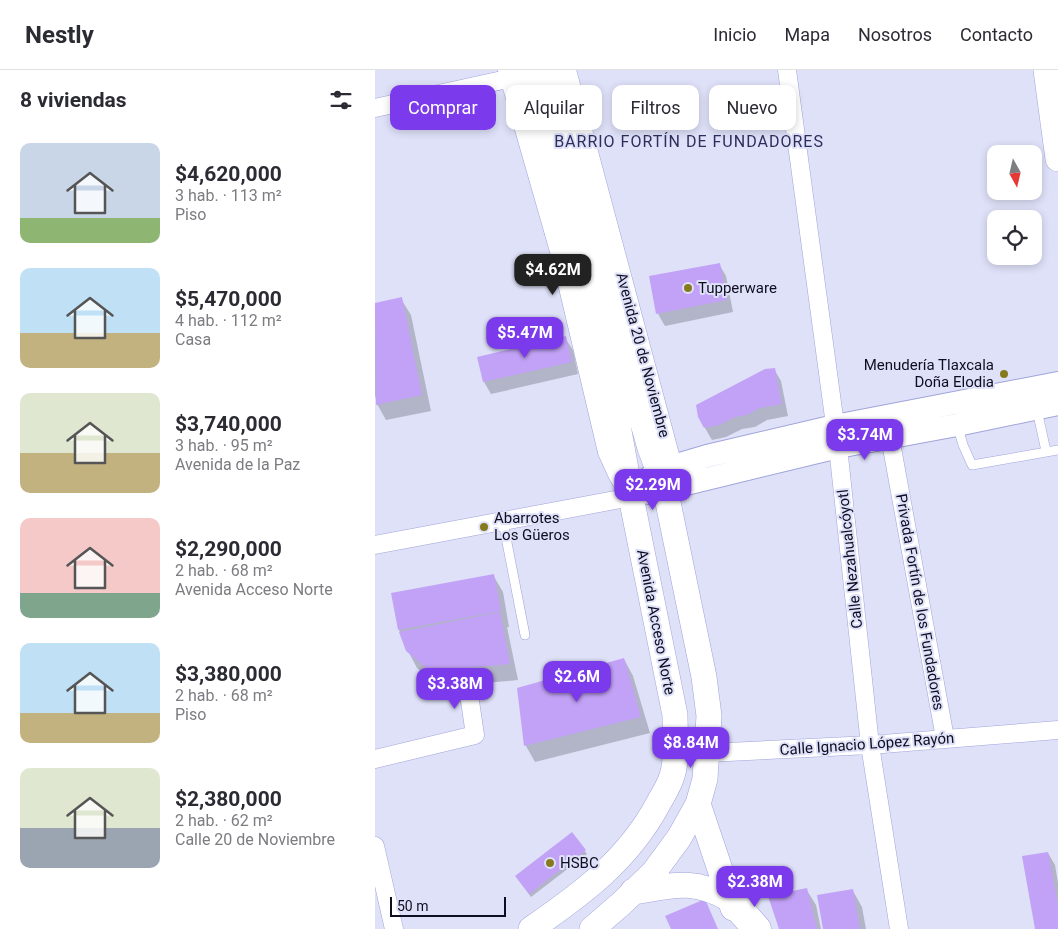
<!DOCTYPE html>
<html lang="es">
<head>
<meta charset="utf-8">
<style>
  body { margin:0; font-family:Roboto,sans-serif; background:#f2f2f3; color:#2b2b33; height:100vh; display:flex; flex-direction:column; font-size:19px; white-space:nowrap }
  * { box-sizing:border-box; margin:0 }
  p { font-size:16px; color:#7c7c81 }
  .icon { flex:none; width:28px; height:28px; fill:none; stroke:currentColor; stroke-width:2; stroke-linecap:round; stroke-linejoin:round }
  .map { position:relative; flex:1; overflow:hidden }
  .drawer { display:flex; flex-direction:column; background:#fff; width:375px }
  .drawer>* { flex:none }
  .banner { position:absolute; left:15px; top:15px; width:475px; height:45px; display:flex; gap:10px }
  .needle { width:32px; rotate:172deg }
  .fabs { position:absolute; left:612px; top:75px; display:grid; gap:10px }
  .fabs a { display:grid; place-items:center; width:55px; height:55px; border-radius:10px; background:#fff; box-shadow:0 2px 8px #0003; font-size:25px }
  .scale { position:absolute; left:15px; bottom:12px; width:116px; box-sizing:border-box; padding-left:5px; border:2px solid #0e0e22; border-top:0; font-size:14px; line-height:18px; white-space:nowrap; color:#0e0e22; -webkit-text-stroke:4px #dfe1f9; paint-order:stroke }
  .price { position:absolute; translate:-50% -42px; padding:0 11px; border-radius:10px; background:#7c3aed; color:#fff; font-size:16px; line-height:32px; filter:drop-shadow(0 1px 2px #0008) }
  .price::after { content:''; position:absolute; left:50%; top:30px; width:15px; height:11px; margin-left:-8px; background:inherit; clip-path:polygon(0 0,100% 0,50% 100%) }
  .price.active { background:#222; color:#fff }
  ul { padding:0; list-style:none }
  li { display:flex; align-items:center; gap:15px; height:125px; padding:0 20px }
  li span { display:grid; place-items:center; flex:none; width:140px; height:100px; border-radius:10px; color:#555 }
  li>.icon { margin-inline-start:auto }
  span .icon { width:60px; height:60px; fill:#fffc; stroke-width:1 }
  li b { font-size:21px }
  h2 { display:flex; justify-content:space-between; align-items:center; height:60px; padding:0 20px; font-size:21px }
  .chip { padding:0 18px; border-radius:10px; background:#fff; box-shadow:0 2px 8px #0003; font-size:18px; line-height:45px }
  .chip.active { background:#7c3aed; color:#fff }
  header { display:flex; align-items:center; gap:30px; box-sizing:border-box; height:70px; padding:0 25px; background:#fff; border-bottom:1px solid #e1e1e2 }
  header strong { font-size:24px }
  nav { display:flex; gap:28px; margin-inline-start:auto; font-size:18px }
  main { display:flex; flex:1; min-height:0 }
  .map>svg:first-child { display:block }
  .shadow { fill:#0003 }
  .building { fill:#c2a2f6 }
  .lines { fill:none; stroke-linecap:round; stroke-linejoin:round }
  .service-casing { stroke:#a0a4da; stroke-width:10 }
  .minor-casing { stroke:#a0a4da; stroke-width:19 }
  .tertiary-casing { stroke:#a0a4da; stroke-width:24 }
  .secondary-casing { stroke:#a0a4da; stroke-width:26 }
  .primary-casing { stroke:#a0a4da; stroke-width:29 }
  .service { stroke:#fff; stroke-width:9 }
  .minor { stroke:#fff; stroke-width:18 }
  .tertiary { stroke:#fff; stroke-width:22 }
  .secondary { stroke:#fff; stroke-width:25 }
  .primary { stroke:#fff; stroke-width:28 }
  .poi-dot { fill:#867a1f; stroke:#dfe1f9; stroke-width:2 }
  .labels { text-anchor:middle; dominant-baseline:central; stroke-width:4; stroke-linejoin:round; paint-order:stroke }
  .poi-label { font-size:15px; fill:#0e0e22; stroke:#dfe1f9; text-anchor:start }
  .street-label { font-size:15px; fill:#0e0e22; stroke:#dfe1f9 }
  .neighbourhood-label { font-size:16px; letter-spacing:1px; fill:#2e2e5c; stroke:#dfe1f9 }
</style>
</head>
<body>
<header>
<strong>Nestly</strong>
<nav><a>Inicio</a><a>Mapa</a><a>Nosotros</a><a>Contacto</a></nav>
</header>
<main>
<section class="drawer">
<h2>8 viviendas<svg class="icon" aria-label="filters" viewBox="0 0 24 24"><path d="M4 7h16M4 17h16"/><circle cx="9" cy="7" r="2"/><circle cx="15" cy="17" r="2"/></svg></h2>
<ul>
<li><span style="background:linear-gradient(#c9d6e8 75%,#8fb573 0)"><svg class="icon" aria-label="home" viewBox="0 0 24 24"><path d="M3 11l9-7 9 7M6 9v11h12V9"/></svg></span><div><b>$4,620,000</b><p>3 hab. · 113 m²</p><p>Piso</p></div></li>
<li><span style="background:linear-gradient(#bfe0f5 65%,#c2b280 0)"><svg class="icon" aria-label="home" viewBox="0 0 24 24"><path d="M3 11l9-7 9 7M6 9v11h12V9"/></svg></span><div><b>$5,470,000</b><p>4 hab. · 112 m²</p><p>Casa</p></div></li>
<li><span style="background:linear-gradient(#dfe7d0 60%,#c2b280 0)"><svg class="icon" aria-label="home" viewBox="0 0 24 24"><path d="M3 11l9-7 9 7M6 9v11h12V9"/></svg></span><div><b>$3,740,000</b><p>3 hab. · 95 m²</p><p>Avenida de la Paz</p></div></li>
<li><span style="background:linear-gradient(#f6c9c9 75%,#7fa58c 0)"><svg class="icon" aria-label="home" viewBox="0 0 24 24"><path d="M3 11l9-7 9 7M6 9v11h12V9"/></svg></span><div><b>$2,290,000</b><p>2 hab. · 68 m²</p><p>Avenida Acceso Norte</p></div></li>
<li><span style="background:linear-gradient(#bfe0f5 70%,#c2b280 0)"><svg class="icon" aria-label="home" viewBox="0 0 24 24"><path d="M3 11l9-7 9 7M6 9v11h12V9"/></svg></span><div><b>$3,380,000</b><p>2 hab. · 68 m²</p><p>Piso</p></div></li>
<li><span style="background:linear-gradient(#dfe7d0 60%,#9aa5b1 0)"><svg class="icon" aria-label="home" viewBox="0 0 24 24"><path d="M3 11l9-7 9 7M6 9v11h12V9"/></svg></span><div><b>$2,380,000</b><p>2 hab. · 62 m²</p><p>Calle 20 de Noviembre</p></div></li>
</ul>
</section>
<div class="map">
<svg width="683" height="859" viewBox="0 0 683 859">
  <rect width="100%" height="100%" fill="#dfe1f9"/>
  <path class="shadow" d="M344,194L351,206L358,242L290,256L283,244Z
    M26,229L36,245L56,341L11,350L2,334L0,325V234Z
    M190,268L198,280L203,304L116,324L109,312L104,288Z
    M399,299L406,311L413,346L392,350L380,357L367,359L351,367L337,370L330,358Z
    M118,505L128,522L134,557H132L143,610L65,617L42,598L33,581L24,560Z
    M249,589L258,606L275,663L160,692L151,676L143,619Z
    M197,764L212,784L156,827L143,809Z
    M673,783L680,795L683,813V859H662Z
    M431,819L441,835L446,859H405Z
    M478,821L487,837L491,859H449Z"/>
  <path class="building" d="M345,193L352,230L281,244L274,206Z
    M27,227L47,325L1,335L0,233Z
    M191,266L197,292L108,312L102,287Z
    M400,298L407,334L385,338L372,345L360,347L344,355L329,358L323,347L321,335L390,299Z
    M119,504L126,541L23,560L16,523Z
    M125,542L135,594L55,601L31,581L24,562Z
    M249,588L266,647L149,676L142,618Z
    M197,762L211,780L154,824L140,806Z
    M673,782L683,835V859H660L647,786Z
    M432,818L442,859H404L393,826Z
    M478,819L485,859H448L442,825Z
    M330,829L343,859H296L290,846Z"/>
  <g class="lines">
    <defs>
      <path id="service" d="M662,340L671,381
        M582,354L588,375L597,395L683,380
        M128,452L150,565"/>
      <path id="minor" d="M192,0L298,396
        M412,0L463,377L495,675L524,859
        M0,38L146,6
        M515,367L570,668
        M0,475L256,427L242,404L232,382L186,188L132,0
        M300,682L332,683L495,675L683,660
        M0,689L100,665L92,611
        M0,776L19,859"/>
      <path id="tertiary" d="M274,423L463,377L582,355L683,334
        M256,427L276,406L298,396L332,386L460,356L683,313"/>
      <path id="secondary" d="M154,0L221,257L240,339L256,427L300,645C300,664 303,688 297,706C294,716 288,725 283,734C253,790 208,823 156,859
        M171,0L199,93L253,300L275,378L290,418L329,607L334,646L330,709L323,734L304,768L279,802L247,833L217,859
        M671,0L683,89
        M323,734L358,838
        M258,821L259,822C298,815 320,808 356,830"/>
      <path id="primary" d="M356,830L382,859"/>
    </defs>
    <use href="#service" class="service-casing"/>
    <use href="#minor" class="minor-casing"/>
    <use href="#tertiary" class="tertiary-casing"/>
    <use href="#secondary" class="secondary-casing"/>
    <use href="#primary" class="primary-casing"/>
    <use href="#service" class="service"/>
    <use href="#minor" class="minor"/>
    <use href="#tertiary" class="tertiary"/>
    <use href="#secondary" class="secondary"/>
    <use href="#primary" class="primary"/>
  </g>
  <g class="poi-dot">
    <circle cx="313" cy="218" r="5"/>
    <circle cx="629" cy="304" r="5"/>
    <circle cx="109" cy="457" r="5"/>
    <circle cx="175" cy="793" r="5"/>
  </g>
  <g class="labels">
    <g class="poi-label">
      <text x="323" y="218">Tupperware</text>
      <text x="619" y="295" text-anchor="end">Menudería Tlaxcala<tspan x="619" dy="17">Doña Elodia</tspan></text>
      <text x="119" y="448">Abarrotes<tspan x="119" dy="17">Los Güeros</tspan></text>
      <text x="185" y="793">HSBC</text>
    </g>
    <g class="street-label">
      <text transform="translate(268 285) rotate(75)">Avenida 20 de Noviembre</text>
      <text transform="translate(475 489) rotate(-96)">Calle Nezahualcóyotl</text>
      <text transform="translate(545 532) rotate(80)">Privada Fortín de los Fundadores</text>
      <text transform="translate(281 552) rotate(79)">Avenida Acceso Norte</text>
      <text transform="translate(492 674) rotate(-4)">Calle Ignacio López Rayón</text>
    </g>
    <g class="neighbourhood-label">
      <text x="314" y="71">BARRIO FORTÍN DE FUNDADORES</text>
    </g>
  </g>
</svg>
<div class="fabs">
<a><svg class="needle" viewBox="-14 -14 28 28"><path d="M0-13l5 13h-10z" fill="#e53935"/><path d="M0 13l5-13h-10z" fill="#7c7c81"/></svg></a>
<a><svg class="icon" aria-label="locate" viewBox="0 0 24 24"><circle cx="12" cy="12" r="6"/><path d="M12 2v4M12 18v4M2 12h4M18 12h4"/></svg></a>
</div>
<div class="scale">50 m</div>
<b class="price active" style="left:178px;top:226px">$4.62M</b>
<b class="price" style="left:150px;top:289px">$5.47M</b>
<b class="price" style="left:490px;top:391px">$3.74M</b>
<b class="price" style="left:278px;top:441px">$2.29M</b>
<b class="price" style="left:202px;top:633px">$2.6M</b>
<b class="price" style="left:80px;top:640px">$3.38M</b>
<b class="price" style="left:316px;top:699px">$8.84M</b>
<b class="price" style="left:380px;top:838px">$2.38M</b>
<div class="banner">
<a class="chip active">Comprar</a>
<a class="chip">Alquilar</a>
<a class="chip">Filtros</a>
<a class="chip">Nuevo</a>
</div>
</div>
</main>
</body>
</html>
